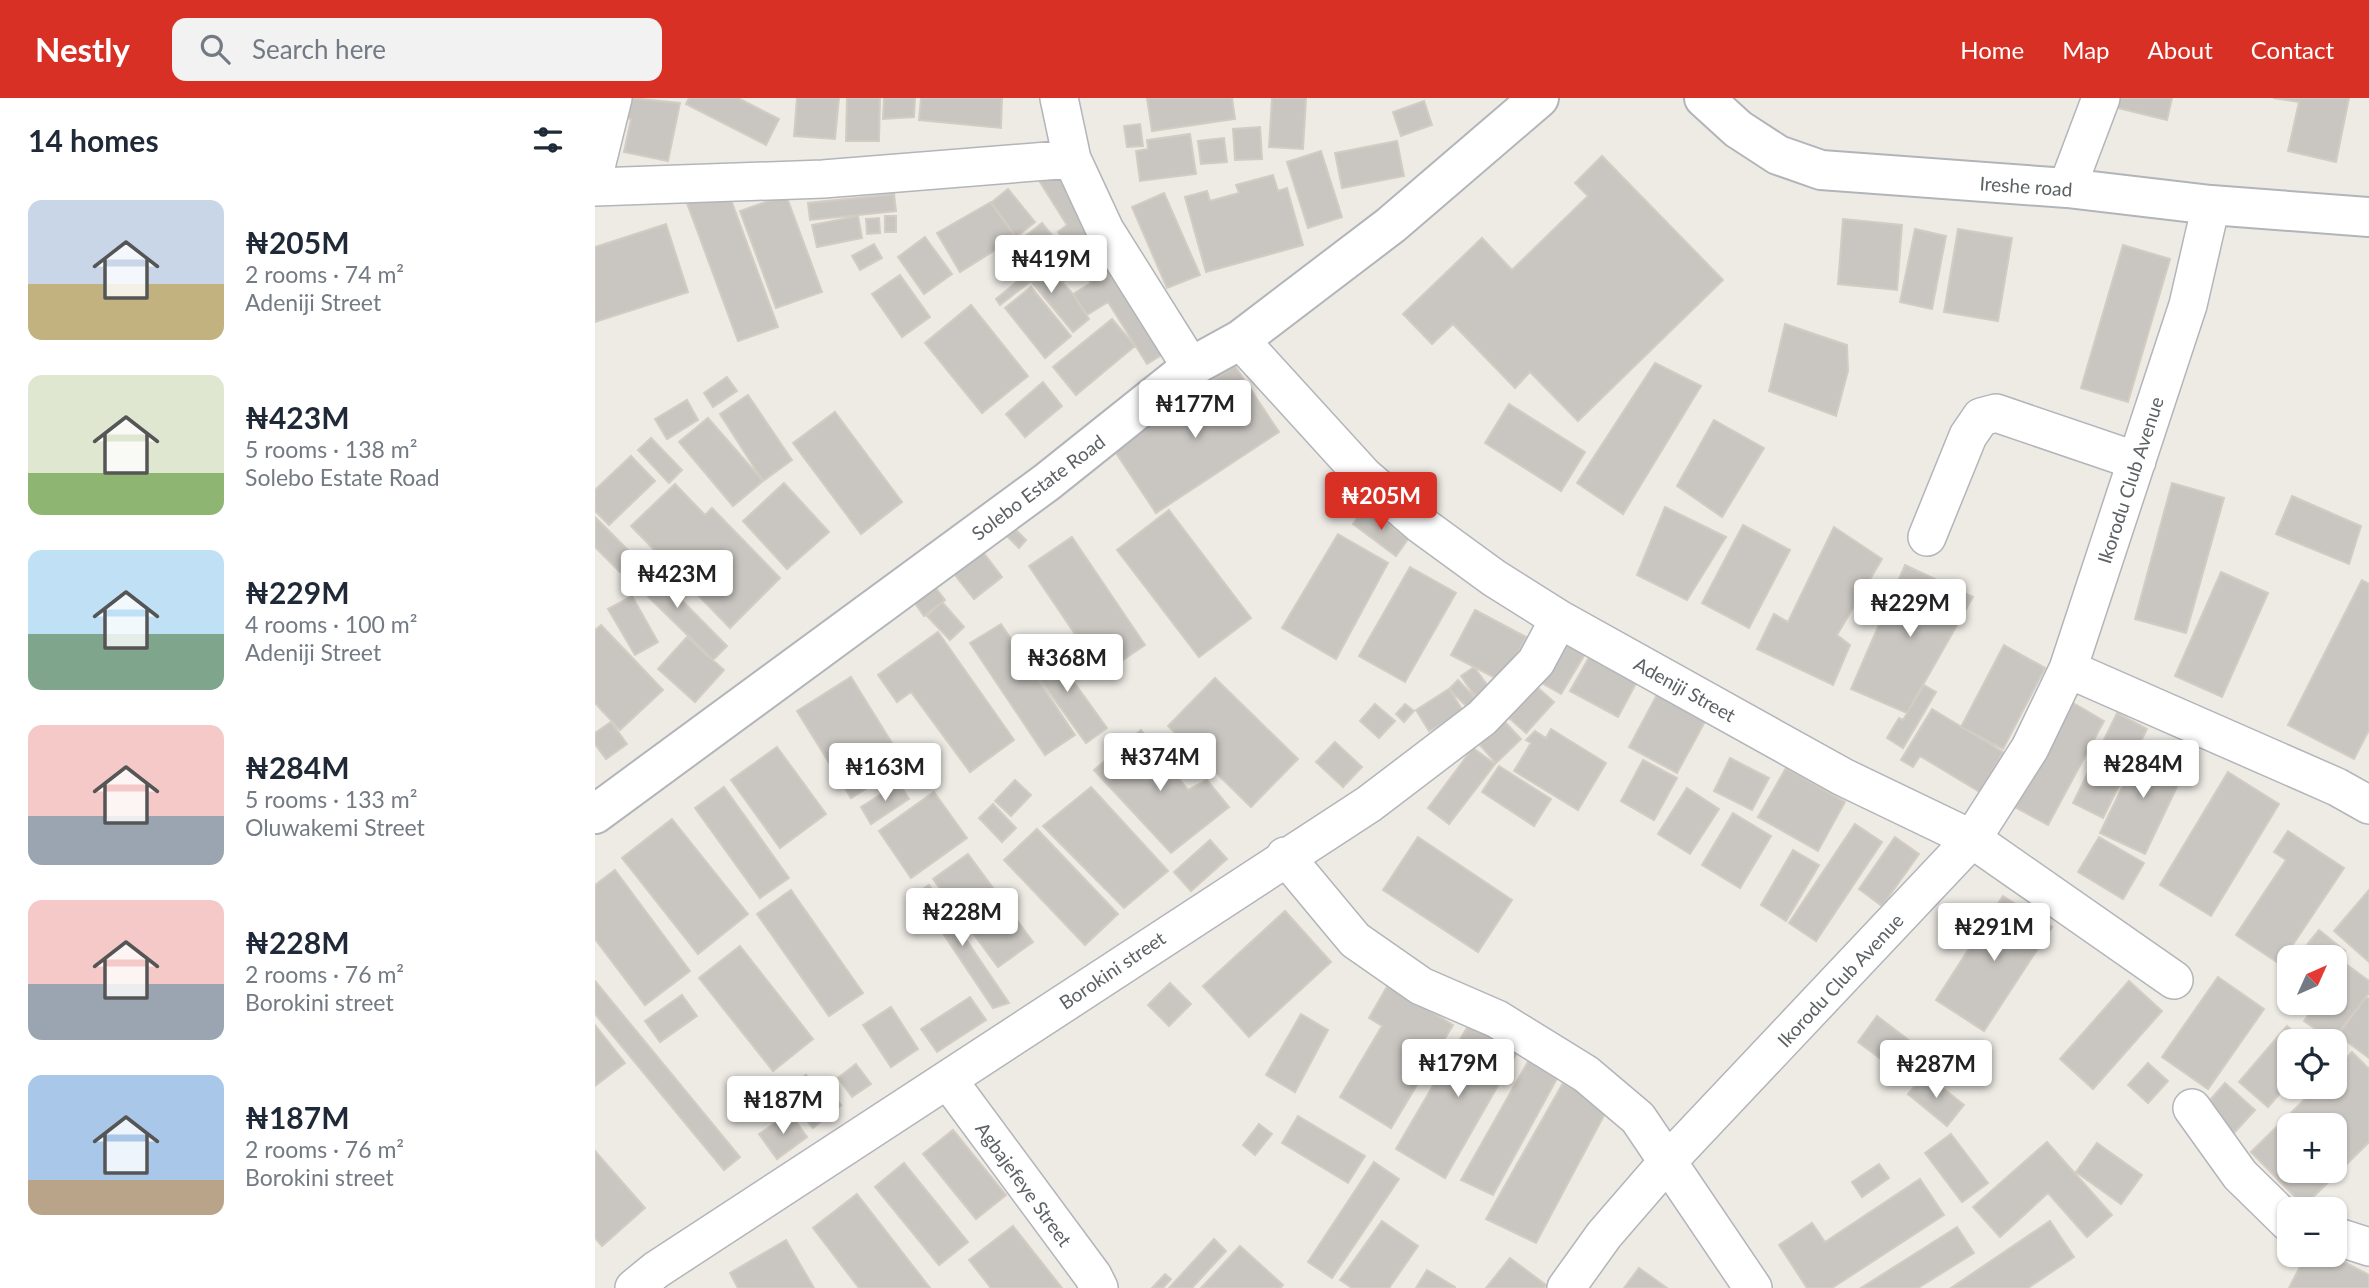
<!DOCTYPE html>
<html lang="en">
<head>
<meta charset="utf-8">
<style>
  body { margin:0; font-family:Lato,sans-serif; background:#f2f2f3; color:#1f2937; height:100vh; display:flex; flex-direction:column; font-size:26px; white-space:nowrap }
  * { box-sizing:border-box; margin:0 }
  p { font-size:23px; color:#747a83 }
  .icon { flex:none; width:38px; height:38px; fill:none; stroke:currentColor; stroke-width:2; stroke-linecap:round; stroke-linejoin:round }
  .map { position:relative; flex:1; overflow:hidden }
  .drawer { display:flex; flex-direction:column; background:#fff; width:595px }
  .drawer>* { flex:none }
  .needle { width:46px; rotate:45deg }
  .fabs { position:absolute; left:1682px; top:847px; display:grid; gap:14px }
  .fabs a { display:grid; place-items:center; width:70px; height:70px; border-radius:14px; background:#fff; box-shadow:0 2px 5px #0004; font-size:35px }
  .price { position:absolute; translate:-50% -60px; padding:0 16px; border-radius:7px; background:#fff; color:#222; font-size:23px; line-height:46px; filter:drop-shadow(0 2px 4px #0008) }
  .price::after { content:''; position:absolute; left:50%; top:42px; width:21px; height:16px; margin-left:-10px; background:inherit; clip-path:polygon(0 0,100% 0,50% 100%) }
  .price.active { background:#d93025; color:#fff }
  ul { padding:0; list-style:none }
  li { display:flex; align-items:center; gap:21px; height:175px; padding:0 28px }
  li span { display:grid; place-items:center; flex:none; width:196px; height:140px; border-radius:14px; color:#555 }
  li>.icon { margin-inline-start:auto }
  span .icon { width:84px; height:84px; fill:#fffc; stroke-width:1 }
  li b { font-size:30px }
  h2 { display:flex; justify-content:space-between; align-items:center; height:84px; padding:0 28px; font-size:30px }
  header { display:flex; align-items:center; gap:42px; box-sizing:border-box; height:98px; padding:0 35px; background:#d93025; color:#fff }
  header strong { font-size:33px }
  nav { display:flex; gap:38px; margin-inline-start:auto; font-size:24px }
  .search { width:490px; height:63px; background:#f2f2f3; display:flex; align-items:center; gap:18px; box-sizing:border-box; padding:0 24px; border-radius:14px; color:#747a83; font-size:26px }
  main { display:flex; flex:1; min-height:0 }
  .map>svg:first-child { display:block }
  .building { fill:#c9c6c1; stroke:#d3ccc3; stroke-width:2; fill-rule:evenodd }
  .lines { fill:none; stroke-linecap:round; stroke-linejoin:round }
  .minor-casing { stroke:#b2b5b9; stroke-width:40 }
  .tertiary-casing { stroke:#b2b5b9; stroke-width:42 }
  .secondary-casing { stroke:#b1b5b9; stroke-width:42 }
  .minor { stroke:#fff; stroke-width:37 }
  .tertiary { stroke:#fff; stroke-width:38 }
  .secondary { stroke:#fff; stroke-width:38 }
  .labels { text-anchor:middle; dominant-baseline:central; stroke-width:7; stroke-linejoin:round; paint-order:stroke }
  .street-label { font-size:19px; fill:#5c6164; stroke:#fff }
</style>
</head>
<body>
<header>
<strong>Nestly</strong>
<div class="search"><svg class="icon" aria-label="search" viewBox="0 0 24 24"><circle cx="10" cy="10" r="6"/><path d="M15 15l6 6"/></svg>Search here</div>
<nav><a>Home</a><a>Map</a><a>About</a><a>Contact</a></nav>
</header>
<main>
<section class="drawer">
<h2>14 homes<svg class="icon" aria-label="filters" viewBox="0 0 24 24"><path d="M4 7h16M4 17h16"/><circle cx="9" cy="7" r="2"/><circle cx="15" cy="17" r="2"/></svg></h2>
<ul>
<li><span style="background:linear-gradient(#c9d6e8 60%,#c2b280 0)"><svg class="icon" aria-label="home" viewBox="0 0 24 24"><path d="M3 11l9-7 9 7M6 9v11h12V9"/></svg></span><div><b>₦205M</b><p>2 rooms · 74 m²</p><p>Adeniji Street</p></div></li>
<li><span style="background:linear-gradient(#dfe7d0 70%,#8fb573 0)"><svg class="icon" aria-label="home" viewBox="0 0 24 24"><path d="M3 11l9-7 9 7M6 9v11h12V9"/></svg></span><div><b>₦423M</b><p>5 rooms · 138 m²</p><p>Solebo Estate Road</p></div></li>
<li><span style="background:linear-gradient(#bfe0f5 60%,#7fa58c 0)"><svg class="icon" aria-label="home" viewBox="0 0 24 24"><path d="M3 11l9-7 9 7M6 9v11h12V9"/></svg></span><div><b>₦229M</b><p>4 rooms · 100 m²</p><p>Adeniji Street</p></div></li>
<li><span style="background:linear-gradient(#f6c9c9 65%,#9aa5b1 0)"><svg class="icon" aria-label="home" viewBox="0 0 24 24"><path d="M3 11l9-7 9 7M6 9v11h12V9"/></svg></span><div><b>₦284M</b><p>5 rooms · 133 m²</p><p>Oluwakemi Street</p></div></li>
<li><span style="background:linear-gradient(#f6c9c9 60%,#9aa5b1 0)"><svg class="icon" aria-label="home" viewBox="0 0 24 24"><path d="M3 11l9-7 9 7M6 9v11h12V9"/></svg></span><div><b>₦228M</b><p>2 rooms · 76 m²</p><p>Borokini street</p></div></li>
<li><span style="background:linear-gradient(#a9c7e8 75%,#b9a48a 0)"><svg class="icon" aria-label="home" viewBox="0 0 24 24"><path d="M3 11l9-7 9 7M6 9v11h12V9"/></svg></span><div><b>₦187M</b><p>2 rooms · 76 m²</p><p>Borokini street</p></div></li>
</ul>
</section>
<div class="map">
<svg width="1774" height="1190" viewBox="0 0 1774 1190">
  <rect width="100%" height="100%" fill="#eeebe5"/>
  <path class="building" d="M36,0L85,5L73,63L29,54L36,21L32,20Z
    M94,0H143L184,21L171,47L91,6Z
    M202,0H244L240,41L199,38Z
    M252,0H285L284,43H251Z
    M289,0H320L319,19L288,21Z
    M326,0H407L406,30L324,22Z
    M552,0H637L640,21L557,33Z
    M677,0H711L708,51L674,49Z
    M1526,0H1577L1572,22L1523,10Z
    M1678,0H1754L1741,64L1693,53L1704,4Z
    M829,3L837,27L806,38L798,14Z
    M545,26L548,48L532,49L529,28Z
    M665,29L667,61L640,62L638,31Z
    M595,36L601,76L545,83L541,53L553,51L552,42Z
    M629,40L632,64L606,66L603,43Z
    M802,43L809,78L747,90L740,55Z
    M726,53L747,119L713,130L692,64Z
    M1007,58L1128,182L983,323L935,274L920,290L858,226L837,246L808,216L887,140L917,172L993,98L980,85Z
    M461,74L575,252L552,266L513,204L492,217L478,196L496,185L463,134L472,127L445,84Z
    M678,77L683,93L692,90L708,147L611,174L590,99L612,93L615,103L644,95L641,87Z
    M132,91L183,229L143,243L92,105Z
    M413,91L440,124L421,139L396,105Z
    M569,95L605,177L572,190L537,109Z
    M299,96L301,113L215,122L213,105Z
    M191,97L227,194L181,210L145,113Z
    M396,104L421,139L365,174L342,135Z
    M263,118L267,140L222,149L217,127Z
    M290,118H301V134H290Z
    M284,120L285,135L272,136L271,121Z
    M1248,121L1307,127L1302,192L1243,186Z
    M447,125L484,171L469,183L432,137Z
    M71,126L93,194L0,224V149Z
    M1320,131L1351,138L1337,211L1305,204Z
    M1363,131L1417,140L1403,223L1349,214Z
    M330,139L357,176L329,196L303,159Z
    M279,146L287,160L265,172L257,158Z
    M1528,147L1575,161L1533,304L1486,290Z
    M447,163L478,196L494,221L478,234L436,183L405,207L401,201Z
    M305,177L335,219L307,239L277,196Z
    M436,189L476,238L450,260L410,210Z
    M376,207L433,278L387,315L330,245Z
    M517,221L540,248L481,297L458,269Z
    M1190,226L1252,247L1253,273L1241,318L1174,293Z
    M1060,265L1106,288L1028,416L982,385Z
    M640,268L684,334L561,415L517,349Z
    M132,279L142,293L118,309L109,295Z
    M448,284L467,308L430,339L411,316Z
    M153,297L197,362L168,383L125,316Z
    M92,302L103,322L72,341L60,321Z
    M914,306L990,354L966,393L890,345Z
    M240,314L307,404L266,436L198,345Z
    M113,320L168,383L138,408L84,344Z
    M1119,322L1169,350L1127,419L1082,388Z
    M56,340L87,372L74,385L43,352Z
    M36,358L60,383L14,427L0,413V392Z
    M189,385L234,434L192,471L148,423Z
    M1577,385L1629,400L1591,535L1540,521Z
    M80,386L110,417L117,410L185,480L135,530L36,428Z
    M1697,398L1766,428L1754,466L1681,436Z
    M770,409L813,441L801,458L758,426Z
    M1070,409L1131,439L1092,502L1042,477Z
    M574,412L656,520L604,559L522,452Z
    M0,419L40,459L25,474L0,449Z
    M414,425L431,442L424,450L406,432Z
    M1148,427L1195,452L1154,530L1107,505Z
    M1239,429L1287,461L1242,537L1255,547L1238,587L1162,551L1179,516L1193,524Z
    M743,436L793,465L741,561L687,530Z
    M477,439L550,547L507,576L434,468Z
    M385,450L407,479L379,501L356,472Z
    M48,463L132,548L118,562L33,479Z
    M1310,467L1378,499L1312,615L1256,591Z
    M815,469L861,495L810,584L764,558Z
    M1626,474L1673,495L1627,599L1580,578Z
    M1767,482L1774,486V632L1759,661L1693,627Z
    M337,485L350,502L329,518L317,501Z
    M37,498L63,544L40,557L13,511Z
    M347,504L369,529L355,542L332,518Z
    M880,512L931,539L908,584L856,557Z
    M406,526L480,637L450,657L375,545Z
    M6,527L68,592L25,632L0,605V532Z
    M343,534L419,642L375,674L316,594L302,604L283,577Z
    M92,539L129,572L100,604L63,571Z
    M973,539L993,551L966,596L945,584Z
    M452,547L512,630L491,645L431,562Z
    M1409,547L1450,570L1408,651L1366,629Z
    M997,554L1044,580L1023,619L975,593Z
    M879,569L893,588L880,598L866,578Z
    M256,579L310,666L256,700L202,613Z
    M620,580L703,661L656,709L573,628Z
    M863,582L883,603L874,611L854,591Z
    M1329,587L1341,594L1308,650L1292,640L1304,620L1308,622Z
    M942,589L959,604L931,635L914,620Z
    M854,591L868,613L834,633L821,612Z
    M1064,593L1113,618L1082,675L1034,649Z
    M1475,603L1509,623L1453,727L1418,708Z
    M780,606L800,623L784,640L765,623Z
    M810,606L819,613L809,624L801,616Z
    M1337,611L1408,654L1385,694L1325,658L1318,669L1306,662Z
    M1522,615L1552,631L1508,720L1478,705Z
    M909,623L926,641L901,665L885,647Z
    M16,624L32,646L11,661L0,646V635Z
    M956,631L1011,665L983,712L919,673L936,645L931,642L940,633L951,640Z
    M546,632L593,692L612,682L634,709L576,755L499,672Z
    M740,644L767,669L748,689L721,664Z
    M1547,648L1591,670L1550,756L1505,735Z
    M182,649L231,716L185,750L136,682Z
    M878,650L900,666L854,726L833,710Z
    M1135,660L1174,680L1157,712L1119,693Z
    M1048,662L1082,680L1059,722L1026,703Z
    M904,668L956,701L939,728L887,694Z
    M1191,670L1250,704L1223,753L1163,719Z
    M1633,674L1684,706L1616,818L1565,787Z
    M420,682L436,697L416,718L400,703Z
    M304,685L314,701L276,726L266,709Z
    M129,689L194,780L165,800L100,710Z
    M496,689L573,773L529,810L448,728Z
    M1092,690L1124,711L1095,756L1063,736Z
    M339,694L372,740L316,780L284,733Z
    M398,706L421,730L407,744L384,720Z
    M1138,715L1176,738L1145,790L1107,767Z
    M77,721L153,816L103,856L27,760Z
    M1260,726L1287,744L1221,843L1194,825Z
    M442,731L523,816L490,847L409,762Z
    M1693,733L1749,770L1685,866L1641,837L1691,762L1679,754Z
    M823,739L917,802L883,854L788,792Z
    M1300,739L1324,756L1287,808L1264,791Z
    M1504,739L1549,765L1528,801L1483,774Z
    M615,742L632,761L596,793L579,774Z
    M1198,752L1224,767L1191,823L1166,807Z
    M373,756L438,844L403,869L338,781Z
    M20,772L95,873L50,907L0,841V787Z
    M334,787L414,905L398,910L321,795Z
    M196,792L268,895L234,918L162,816Z
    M1774,792V864L1739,833Z
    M1408,798L1457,829L1389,933L1341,902Z
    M690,813L736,864L654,939L608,888Z
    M1724,832L1750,853L1740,866V859H1702Z
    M145,848L218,941L178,973L104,880Z
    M1751,866L1774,883V895L1737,943L1709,923L1722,905H1740V882Z
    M1623,879L1669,911L1613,991L1567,959Z
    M0,883L145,1059L129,1072L0,916Z
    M1534,883L1567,913L1498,991L1465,961Z
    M575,885L596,906L574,928L553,907Z
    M793,887L858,927L796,1030L745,999L787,928L774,920Z
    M87,897L102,918L65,944L50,923Z
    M375,899L391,922L342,954L326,931Z
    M1771,899L1774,901V960L1743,937Z
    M296,909L323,951L296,969L268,927Z
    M706,916L733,932L700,994L671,977Z
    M1282,918L1328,953L1309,978L1263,944Z
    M877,921L925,949L850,1080L801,1051Z
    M0,927L30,965L0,988Z
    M1692,928L1709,943H1694V985L1673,1009L1644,984Z
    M1757,954L1774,971V1044L1709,1108L1656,1054L1722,989H1740V972ZM1694,1027H1740V1073H1694Z
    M935,960L965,975L898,1097L866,1082Z
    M1553,965L1573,983L1553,1005L1533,987Z
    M261,966L276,986L257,999L243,980Z
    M1330,976L1369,1007L1352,1028L1313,996Z
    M211,977L225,995L232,989L246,1007L218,1030L203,1012L210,1006L196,989Z
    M968,985L1013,1010L941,1145L891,1121Z
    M1630,985L1660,1012L1638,1036L1608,1010Z
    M195,1015L212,1039L182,1061L164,1036Z
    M703,1018L770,1058L753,1085L687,1045Z
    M664,1026L677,1036L660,1057L648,1047Z
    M358,1032L411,1097L381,1121L328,1056Z
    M1356,1036L1393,1085L1367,1104L1330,1055Z
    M1452,1044L1517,1117L1492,1139L1453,1095L1405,1139L1378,1109Z
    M1502,1045L1547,1077L1526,1106L1481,1074Z
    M0,1053L50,1110L7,1148L0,1140Z
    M779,1064L804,1081L737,1180L713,1164Z
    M309,1065L373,1144L344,1167L280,1089Z
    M1284,1066L1294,1080L1267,1099L1257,1084Z
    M1325,1081L1349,1117L1237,1190H1212L1184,1147L1217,1125L1230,1144Z
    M262,1096L335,1190H264L218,1130Z
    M787,1123L823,1148L794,1190H757L745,1182Z
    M1455,1123L1479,1159L1433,1190H1356Z
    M418,1128L467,1190H396L374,1162Z
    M1362,1129L1379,1155L1323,1190H1266Z
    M619,1141L631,1153L597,1190H574Z
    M191,1142L219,1190H143L135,1175Z
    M645,1148L688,1187L685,1190H606Z
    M1711,1157H1736L1774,1177V1190H1694Z
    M915,1160L951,1187L949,1190H891Z
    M1044,1170L1072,1190H1029Z
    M832,1172L860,1189V1190H821Z
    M570,1176L576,1181L568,1190H557Z"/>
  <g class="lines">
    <defs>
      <path id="minor" d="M464,0L477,61L510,132L596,269
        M0,73L18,0
        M0,89L228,81L477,61
        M1472,90L1506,0
        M645,242L769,378L825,426L899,480L964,521L1248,679L1377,741L1579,882
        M1332,439L1373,338L1386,319L1401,315L1542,363
        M1473,571L1742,689L1774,707
        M690,758L760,842L826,888L902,921L991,976L1043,1020L1158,1190
        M353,982L498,1178L504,1190
        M1597,1010L1645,1077L1694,1125
        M1740,1138L1774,1149
        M39,1190L61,1172L774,706L887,620L941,564L964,521
        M971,1190L1009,1137L1073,1063L1377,741L1435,650L1473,571L1593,207L1616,107"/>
      <path id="tertiary" d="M0,716L452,384L596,269L645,242L796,127L944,0"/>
      <path id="secondary" d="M1109,0L1143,31L1183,57L1226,72L1472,90L1616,107L1774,119"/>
    </defs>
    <use href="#minor" class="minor-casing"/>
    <use href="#tertiary" class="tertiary-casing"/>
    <use href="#secondary" class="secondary-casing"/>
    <use href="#minor" class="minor"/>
    <use href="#tertiary" class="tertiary"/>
    <use href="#secondary" class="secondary"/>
  </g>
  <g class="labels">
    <g class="street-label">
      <text transform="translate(1431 88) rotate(4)">Ireshe road</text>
      <text transform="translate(1535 382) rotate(-72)">Ikorodu Club Avenue</text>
      <text transform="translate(443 389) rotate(-37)">Solebo Estate Road</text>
      <text transform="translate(1090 591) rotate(29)">Adeniji Street</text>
      <text transform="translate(517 872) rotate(-34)">Borokini street</text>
      <text transform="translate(1245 882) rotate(-47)">Ikorodu Club Avenue</text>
      <text transform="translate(429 1086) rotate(54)">Agbajefeye Street</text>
    </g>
  </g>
</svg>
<div class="fabs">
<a><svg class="needle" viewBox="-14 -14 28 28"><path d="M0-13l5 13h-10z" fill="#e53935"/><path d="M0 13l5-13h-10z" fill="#747a83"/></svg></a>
<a><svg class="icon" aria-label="locate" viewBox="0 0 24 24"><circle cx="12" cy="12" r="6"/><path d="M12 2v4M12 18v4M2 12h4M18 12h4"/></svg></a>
<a>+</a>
<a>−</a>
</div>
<b class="price" style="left:456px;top:197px">₦419M</b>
<b class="price" style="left:600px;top:342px">₦177M</b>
<b class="price active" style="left:786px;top:434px">₦205M</b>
<b class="price" style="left:82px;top:512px">₦423M</b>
<b class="price" style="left:1315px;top:541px">₦229M</b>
<b class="price" style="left:472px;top:596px">₦368M</b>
<b class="price" style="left:565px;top:695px">₦374M</b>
<b class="price" style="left:1548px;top:702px">₦284M</b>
<b class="price" style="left:290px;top:705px">₦163M</b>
<b class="price" style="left:367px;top:850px">₦228M</b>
<b class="price" style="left:1399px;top:865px">₦291M</b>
<b class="price" style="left:863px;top:1001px">₦179M</b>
<b class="price" style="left:1341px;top:1002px">₦287M</b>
<b class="price" style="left:188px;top:1038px">₦187M</b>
</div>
</main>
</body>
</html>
